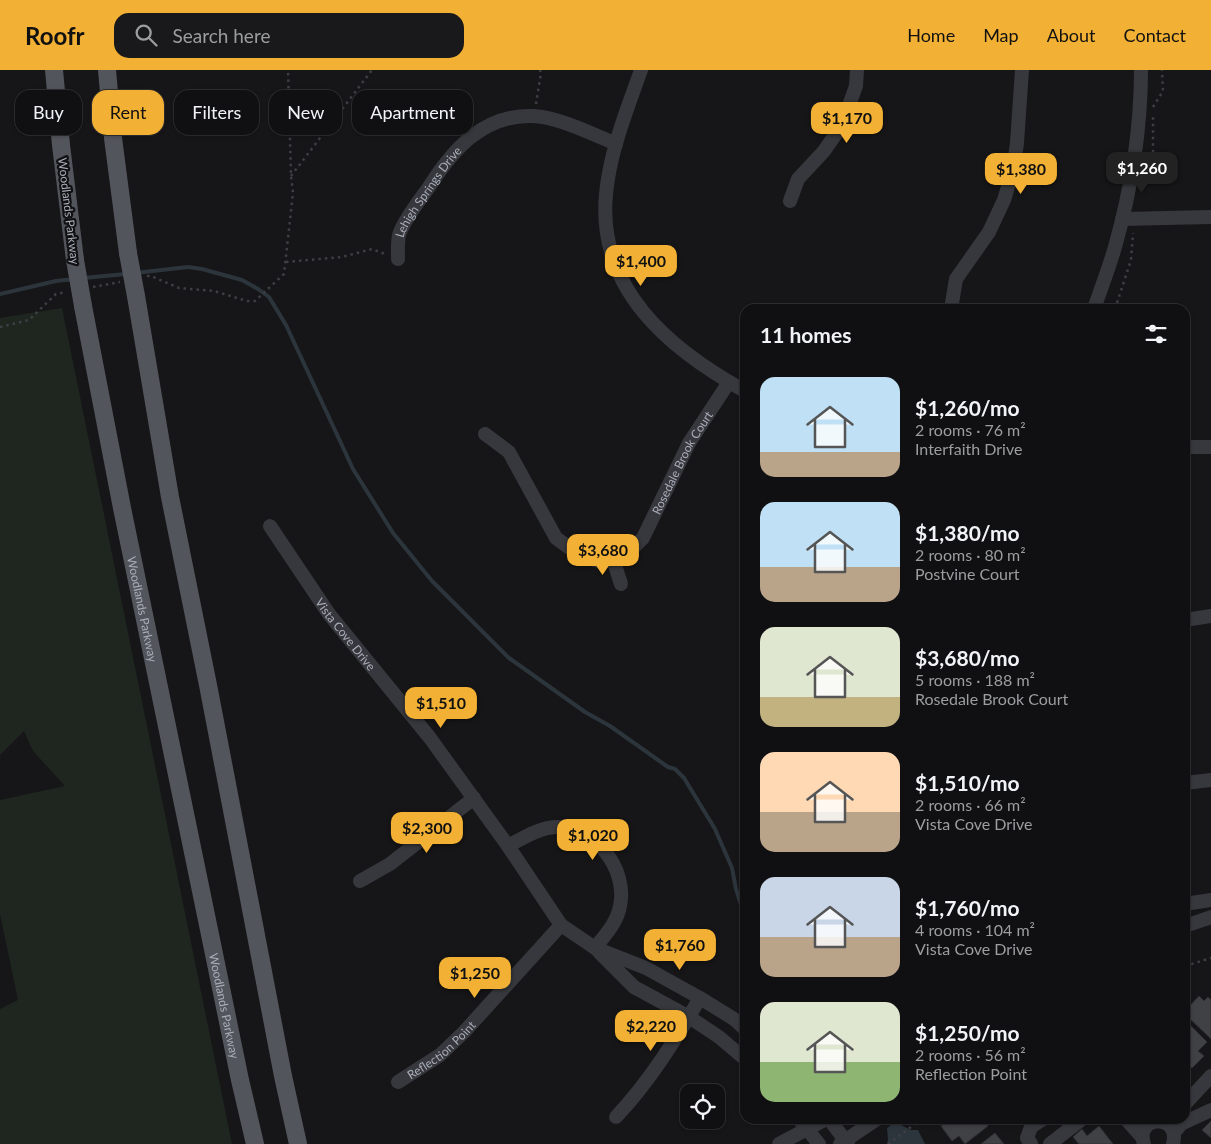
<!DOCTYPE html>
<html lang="en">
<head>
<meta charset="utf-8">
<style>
  body { margin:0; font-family:Lato,sans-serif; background:#19191b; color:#f1f3f6; height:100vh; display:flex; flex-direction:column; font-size:19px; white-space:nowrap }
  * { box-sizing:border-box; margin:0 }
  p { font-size:16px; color:#9c9d9f }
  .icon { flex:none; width:28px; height:28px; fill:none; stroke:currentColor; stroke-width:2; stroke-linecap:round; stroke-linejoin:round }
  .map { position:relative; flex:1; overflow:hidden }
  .drawer { position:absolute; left:740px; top:234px; width:450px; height:820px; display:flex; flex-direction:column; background:#101012; border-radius:15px; box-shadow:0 1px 4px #0004,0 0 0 1px #303032 }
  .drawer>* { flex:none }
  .hud { position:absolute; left:15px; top:20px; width:475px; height:45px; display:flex; gap:10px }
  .fabs { position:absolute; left:680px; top:1014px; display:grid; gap:10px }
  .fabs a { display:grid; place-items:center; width:45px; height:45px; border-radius:10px; background:#101012; box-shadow:0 1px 4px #0004,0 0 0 1px #303032; font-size:25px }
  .price { position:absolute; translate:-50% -42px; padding:0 11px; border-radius:10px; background:#f2b134; color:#111; font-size:16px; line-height:32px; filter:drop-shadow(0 1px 2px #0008) }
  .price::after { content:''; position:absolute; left:50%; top:30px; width:15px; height:11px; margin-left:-8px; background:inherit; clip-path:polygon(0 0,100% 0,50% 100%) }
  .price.on { background:#222; color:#fff }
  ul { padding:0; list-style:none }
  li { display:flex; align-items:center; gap:15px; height:125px; padding:0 20px }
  li span { display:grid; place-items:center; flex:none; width:140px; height:100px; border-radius:15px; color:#555 }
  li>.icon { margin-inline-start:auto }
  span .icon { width:60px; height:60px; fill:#fffc; stroke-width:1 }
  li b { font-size:21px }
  h2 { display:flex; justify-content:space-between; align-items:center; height:60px; padding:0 20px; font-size:21px }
  .tag { padding:0 18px; border-radius:15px; background:#101012; box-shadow:0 1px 4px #0004,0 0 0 1px #303032; font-size:18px; line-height:45px }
  .tag.on { background:#f2b134; color:#111 }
  header { display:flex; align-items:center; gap:30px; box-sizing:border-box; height:70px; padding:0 25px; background:#f2b134; color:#111 }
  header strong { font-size:24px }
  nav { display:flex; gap:28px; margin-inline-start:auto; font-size:18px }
  .search { width:350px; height:45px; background:#19191b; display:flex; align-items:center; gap:12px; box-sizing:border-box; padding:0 18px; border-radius:15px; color:#9c9d9f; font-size:19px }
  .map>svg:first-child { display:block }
  .green { fill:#1e261f }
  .water { fill:#2c353c }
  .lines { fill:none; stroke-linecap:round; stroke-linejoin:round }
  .stream { stroke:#2c353c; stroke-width:4 }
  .building { fill:#404145; stroke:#303034 }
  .path { stroke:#3d3f44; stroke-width:2.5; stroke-dasharray:2.5 4; stroke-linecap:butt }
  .minor { stroke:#37383d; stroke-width:14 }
  .major { stroke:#53555c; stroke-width:18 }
  .major-bridge { stroke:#53555c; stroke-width:18 }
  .labels { text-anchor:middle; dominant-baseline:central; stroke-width:4.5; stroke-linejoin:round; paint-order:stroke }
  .street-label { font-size:12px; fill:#a8adb8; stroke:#111113 }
</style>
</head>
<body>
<header>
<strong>Roofr</strong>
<div class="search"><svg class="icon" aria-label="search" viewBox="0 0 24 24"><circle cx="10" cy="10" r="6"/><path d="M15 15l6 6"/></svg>Search here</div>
<nav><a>Home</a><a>Map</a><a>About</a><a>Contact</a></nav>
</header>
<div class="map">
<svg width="1211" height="1074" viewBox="0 0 1211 1074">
  <rect width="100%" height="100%" fill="#161618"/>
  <path class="green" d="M62,238L232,1074H0V939L18,930L0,844V730L65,716L33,681L24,661L0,685V248Z"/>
  <path class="water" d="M895,1052L911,1060H918L925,1074H887L888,1070L887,1058Z"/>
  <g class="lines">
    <path class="stream" d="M135,203L188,197L202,199L242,210L258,219L269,227L286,255L353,399L393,463L432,511L509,588L585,642L610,656L668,697L675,699L684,708L715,759L732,798L736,819L745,848
      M83,208L126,204
      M0,224L56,211L74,209"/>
  </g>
  <path class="building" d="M1199,926L1204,931L1208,927L1211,930V969L1185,944V941Z
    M1185,950L1207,972L1198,981L1204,986L1192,998L1185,991Z
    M1185,997L1190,1002L1185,1007Z
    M951,1049H982L988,1056L965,1074L959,1066L952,1071L941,1056Z
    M1211,1051V1068L1202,1060Z
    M1099,1056L1113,1074H1079L1073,1067L1082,1059L1087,1066Z
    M995,1063L1004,1074H981Z"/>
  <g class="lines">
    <path class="path" d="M536,34L541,3L540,0
      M1153,37L1163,21L1162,0
      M291,106L372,0
      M1144,112L1153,98V45
      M286,192L342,187L372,179L385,184
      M147,206H151L179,218L214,221L247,231H255L284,204L293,123L291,106L288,0
      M93,217L120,212
      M1115,239L1131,190L1133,163
      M0,257L29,250L56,224L66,222
      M1185,896L1211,888
      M888,1074L922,1049"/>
    <g class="minor">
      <path d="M641,0C627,40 610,81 606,124C597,219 669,279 745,321"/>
      <path d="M790,131L798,109L824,81L842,55L856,16L857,0"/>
      <path d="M1122,149L1211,147"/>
      <path id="s1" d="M398,189C398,181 397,169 400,162C407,146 419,131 429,117C453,79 484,44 533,46C558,47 593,64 616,74"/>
      <path d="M952,233L956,209L989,162L1004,130L1013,100L1017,73L1022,0"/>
      <path d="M1094,239C1101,218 1109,198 1115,177C1131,120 1141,59 1141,0"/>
      <path id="s2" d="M485,364L509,382L556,468L578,484L600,492L624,487L643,468L689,373L729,312"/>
      <path d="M1185,377H1211"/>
      <path id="s3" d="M270,456L329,544L430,668L508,776L561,855L595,878L646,898L700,928L734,949L745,959"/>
      <path d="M613,489L621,514"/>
      <path d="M1185,550L1211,546"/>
      <path d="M1185,713L1211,710"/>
      <path d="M508,776C523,768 540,757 558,757C595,757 628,799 620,836C617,853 605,865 595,878"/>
      <path d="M360,811L390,794L474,728"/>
      <path d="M1185,834L1211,830"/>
      <path d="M1185,856L1211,847"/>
      <path d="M599,882L634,917L689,947L719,967L745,989"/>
      <path id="s4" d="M398,1012L440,985L464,962L561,855"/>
      <path d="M1185,1034L1211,1006"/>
      <path d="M616,1047C650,1011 675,970 700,928"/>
      <path d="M799,1049L819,1074"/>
      <path d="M829,1049L848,1074"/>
      <path d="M1126,1049L1142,1067"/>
      <path d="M1174,1063L1181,1054L1211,1040"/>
      <path d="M779,1074L826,1049"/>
      <path d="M840,1074L877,1049"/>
      <path d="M1031,1074L1027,1068L1031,1057L1043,1049"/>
      <path d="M1050,1074L1082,1049"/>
      <path d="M1144,1074C1134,1045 1181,1043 1173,1074"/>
    </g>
    <g class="major">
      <path d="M54,0L61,75L75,190"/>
      <path d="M107,0L113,68L128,183"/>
      <path d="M136,226L170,427L208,615L283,1006L298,1074"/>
      <path id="s5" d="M83,236L122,438L240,1010L255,1074"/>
    </g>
    <path class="major-bridge" d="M128,183L136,226
      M75,190L83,236"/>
  </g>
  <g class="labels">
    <g class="street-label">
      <text stroke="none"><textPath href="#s1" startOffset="76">Lehigh Springs Drive</textPath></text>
      <text transform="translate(69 141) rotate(83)">Woodlands Parkway</text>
      <text stroke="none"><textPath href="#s2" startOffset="315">Rosedale Brook Court</textPath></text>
      <text stroke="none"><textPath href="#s5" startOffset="309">Woodlands Parkway</textPath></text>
      <text stroke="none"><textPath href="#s3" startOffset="132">Vista Cove Drive</textPath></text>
      <text stroke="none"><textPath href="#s5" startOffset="714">Woodlands Parkway</textPath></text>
      <text stroke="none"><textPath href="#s4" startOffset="54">Reflection Point</textPath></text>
    </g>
  </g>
</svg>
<div class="fabs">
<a><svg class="icon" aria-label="locate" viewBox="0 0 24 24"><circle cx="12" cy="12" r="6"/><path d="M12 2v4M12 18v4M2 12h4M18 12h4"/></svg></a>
</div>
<b class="price" style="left:847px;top:74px">$1,170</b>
<b class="price on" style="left:1142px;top:124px">$1,260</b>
<b class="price" style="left:1021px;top:125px">$1,380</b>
<b class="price" style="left:641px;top:217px">$1,400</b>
<b class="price" style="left:603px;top:506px">$3,680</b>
<b class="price" style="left:441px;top:659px">$1,510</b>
<b class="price" style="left:427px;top:784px">$2,300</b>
<b class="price" style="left:593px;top:791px">$1,020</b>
<b class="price" style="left:680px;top:901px">$1,760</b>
<b class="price" style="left:475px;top:929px">$1,250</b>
<b class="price" style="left:651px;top:982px">$2,220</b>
<div class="hud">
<a class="tag">Buy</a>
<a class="tag on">Rent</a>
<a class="tag">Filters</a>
<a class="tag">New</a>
<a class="tag">Apartment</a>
</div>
<section class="drawer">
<h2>11 homes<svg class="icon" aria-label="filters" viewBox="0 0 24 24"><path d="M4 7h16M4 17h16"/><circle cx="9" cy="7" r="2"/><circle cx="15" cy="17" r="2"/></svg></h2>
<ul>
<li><span style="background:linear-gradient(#bfe0f5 75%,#b9a48a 0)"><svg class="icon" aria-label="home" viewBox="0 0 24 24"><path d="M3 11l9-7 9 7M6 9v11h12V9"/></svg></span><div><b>$1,260/mo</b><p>2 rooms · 76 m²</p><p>Interfaith Drive</p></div></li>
<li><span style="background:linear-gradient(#bfe0f5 65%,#b9a48a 0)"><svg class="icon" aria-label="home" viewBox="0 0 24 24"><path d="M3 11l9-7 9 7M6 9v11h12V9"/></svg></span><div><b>$1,380/mo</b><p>2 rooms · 80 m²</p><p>Postvine Court</p></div></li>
<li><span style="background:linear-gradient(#dfe7d0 70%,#c2b280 0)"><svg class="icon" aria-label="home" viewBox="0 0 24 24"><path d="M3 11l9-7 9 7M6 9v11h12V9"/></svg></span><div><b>$3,680/mo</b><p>5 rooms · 188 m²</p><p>Rosedale Brook Court</p></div></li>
<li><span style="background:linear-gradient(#ffd9b3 60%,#b9a48a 0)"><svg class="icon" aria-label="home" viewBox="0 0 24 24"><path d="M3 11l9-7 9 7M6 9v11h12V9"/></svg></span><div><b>$1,510/mo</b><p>2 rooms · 66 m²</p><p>Vista Cove Drive</p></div></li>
<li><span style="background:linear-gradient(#c9d6e8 60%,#b9a48a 0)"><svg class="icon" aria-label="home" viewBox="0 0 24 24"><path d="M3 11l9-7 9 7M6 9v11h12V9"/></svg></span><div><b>$1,760/mo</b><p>4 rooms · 104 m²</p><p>Vista Cove Drive</p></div></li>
<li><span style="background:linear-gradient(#dfe7d0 60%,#8fb573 0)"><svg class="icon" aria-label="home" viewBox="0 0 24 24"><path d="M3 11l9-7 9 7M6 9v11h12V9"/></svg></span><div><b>$1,250/mo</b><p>2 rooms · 56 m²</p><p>Reflection Point</p></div></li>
</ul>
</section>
</div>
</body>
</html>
